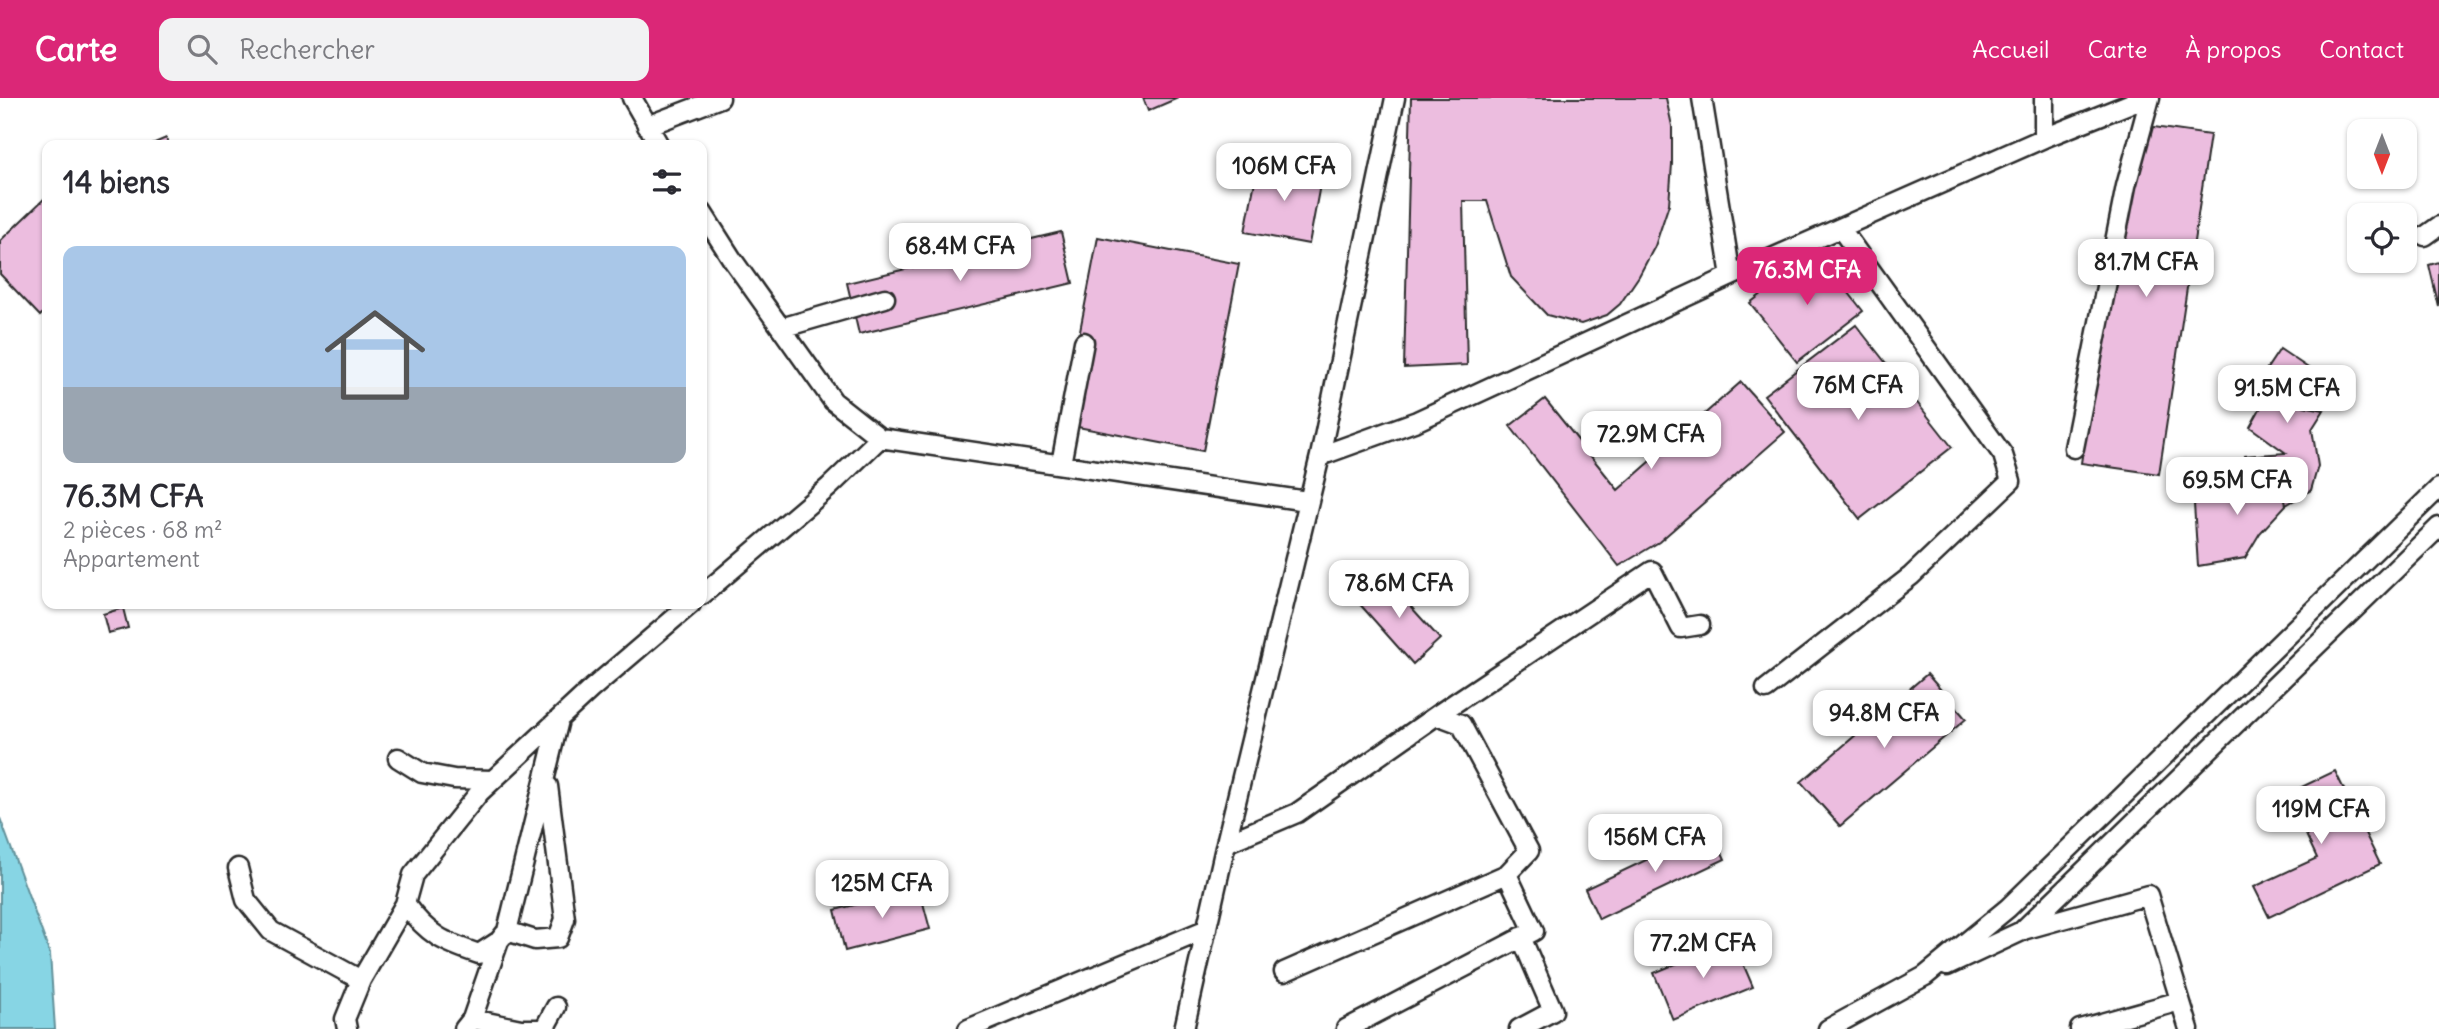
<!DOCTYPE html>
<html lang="fr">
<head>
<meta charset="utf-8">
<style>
  body { margin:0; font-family:Delius,sans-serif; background:#f2f2f3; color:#2b2b33; height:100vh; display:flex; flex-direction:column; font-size:26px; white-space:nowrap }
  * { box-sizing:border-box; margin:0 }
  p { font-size:23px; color:#7c7c81 }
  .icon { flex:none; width:38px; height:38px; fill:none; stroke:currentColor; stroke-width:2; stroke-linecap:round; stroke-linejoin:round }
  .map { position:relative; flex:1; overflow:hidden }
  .drawer { position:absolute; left:42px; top:42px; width:665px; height:469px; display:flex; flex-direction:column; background:#fff; border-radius:14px; box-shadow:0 2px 5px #0004 }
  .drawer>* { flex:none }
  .needle { width:46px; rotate:180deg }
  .buttons { position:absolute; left:2347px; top:21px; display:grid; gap:14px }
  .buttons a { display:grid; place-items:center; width:70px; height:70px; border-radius:14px; background:#fff; box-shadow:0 2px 5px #0004; font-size:35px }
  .price { position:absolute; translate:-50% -60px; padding:0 16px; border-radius:14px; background:#fff; color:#222; font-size:23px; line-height:46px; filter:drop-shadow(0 2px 4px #0008) }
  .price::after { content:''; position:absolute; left:50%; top:42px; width:21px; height:16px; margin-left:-10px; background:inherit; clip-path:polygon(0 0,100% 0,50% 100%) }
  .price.current { background:#db2777; color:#fff }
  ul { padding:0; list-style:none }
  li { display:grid; align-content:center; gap:14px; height:371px; padding:0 21px }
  li span { display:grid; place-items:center; height:217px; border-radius:14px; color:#555 }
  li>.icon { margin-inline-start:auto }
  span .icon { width:126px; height:126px; fill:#fffc; stroke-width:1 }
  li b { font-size:30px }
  h2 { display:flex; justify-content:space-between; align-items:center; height:84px; padding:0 21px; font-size:30px }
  header { display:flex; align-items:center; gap:42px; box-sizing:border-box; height:98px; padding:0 35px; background:#db2777; color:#fff }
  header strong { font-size:33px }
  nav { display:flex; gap:38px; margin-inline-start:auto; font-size:24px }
  .search { width:490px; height:63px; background:#f2f2f3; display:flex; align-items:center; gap:18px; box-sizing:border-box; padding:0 24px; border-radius:14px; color:#7c7c81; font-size:26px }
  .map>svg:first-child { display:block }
  .water { fill:#87d5e4; stroke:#62919a; stroke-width:2 }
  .building { fill:#ecbddf; stroke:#2b2b2b; stroke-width:2 }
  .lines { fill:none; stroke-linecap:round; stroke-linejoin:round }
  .lane-casing { stroke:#2b2b2b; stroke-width:23 }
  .lane { stroke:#fff; stroke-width:18 }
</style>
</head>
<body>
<header>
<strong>Carte</strong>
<div class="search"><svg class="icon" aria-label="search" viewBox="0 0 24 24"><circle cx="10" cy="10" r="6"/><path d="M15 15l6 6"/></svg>Rechercher</div>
<nav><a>Accueil</a><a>Carte</a><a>À propos</a><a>Contact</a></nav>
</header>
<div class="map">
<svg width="2439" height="931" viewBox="0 0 2439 931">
  <rect width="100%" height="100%" fill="#fff"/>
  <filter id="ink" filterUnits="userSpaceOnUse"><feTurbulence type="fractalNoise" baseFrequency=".0143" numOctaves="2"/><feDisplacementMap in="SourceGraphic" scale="14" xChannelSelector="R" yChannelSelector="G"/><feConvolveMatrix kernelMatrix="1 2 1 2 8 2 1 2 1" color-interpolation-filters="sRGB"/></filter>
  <g filter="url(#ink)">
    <path class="water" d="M0,720L50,856L55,931H0Z"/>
    <path class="building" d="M1143,0H1178L1148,13Z
      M1411,0H1666L1672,28V66L1669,106L1655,148L1639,178L1620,206L1607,217L1581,226L1547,217L1511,179L1487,103H1463L1467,267L1404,270Z
      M2133,26L2210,37L2159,376L2081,365Z
      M166,40L169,47H150Z
      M1259,63L1322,76L1309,146L1245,134Z
      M47,98V211L40,218L0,176V143Z
      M1061,134L1073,185L859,236L847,185Z
      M1098,139L1239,166L1203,353L1062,326Z
      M1817,154L1863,213L1797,264L1750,205Z
      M2439,164V209L2429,167Z
      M1856,227L1952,349L1860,421L1764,297Z
      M2280,251L2323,280L2304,308L2324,312L2312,331L2318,368L2311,392L2286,407L2280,378L2252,376L2245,358L2286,355L2250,329L2261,309L2254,290Z
      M1741,284L1785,334L1659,444L1619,468L1510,328L1545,301L1618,392Z
      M2252,376L2280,378L2286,407L2260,435L2245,460L2198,468L2194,406L2220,398L2225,378Z
      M1384,479L1440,541L1413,566L1357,503Z
      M123,510L128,530L108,535L103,516Z
      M1927,576L1966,621L1840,728L1801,684Z
      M2335,673L2380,766L2269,819L2254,789L2317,760L2287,696Z
      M1711,731L1725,761L1599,821L1585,791Z
      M919,790L930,831L845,853L835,812Z
      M1733,842L1753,889L1673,922L1654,875Z"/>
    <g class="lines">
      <defs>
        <path id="lane" d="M632,0L659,47
          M1702,0L1731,178
          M2044,0V40
          M647,28L720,0
          M702,114L732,161L833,303L880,340L1307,403
          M2425,138L2439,128
          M781,230L885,200
          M2074,350L2126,88L2150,0
          M1320,358L1417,323L1731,178L2044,40L2144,0
          M1061,366L1084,244
          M702,497L829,389L880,340
          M1766,591L1911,478L2011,383L2003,357L1841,131
          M1437,617L1461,626L1529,753L1507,776
          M398,660L422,675L454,681L493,682
          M1226,745L1297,715L1437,617L1652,473L1681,530L1700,527
          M238,770L246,802L271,833L361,882
          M405,806C428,837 443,844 479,856L499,843
          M2023,832L2148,797L2189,931
          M507,833L535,842L558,840L565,821L548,688
          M1947,868L2022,833L2439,429
          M1284,874L1507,776L1534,833L1346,931
          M472,921L521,931H544L556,909
          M347,931L345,921L361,882L405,806L413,777L479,695L590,592L691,506
          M464,931L472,921L499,843L507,833L559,622
          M968,931L1207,831
          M1184,931L1226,745L1320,358L1395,0
          M1519,931L1553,913L1521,839
          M1828,931L1925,878L2008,810L2439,390
          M2080,931L2180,903"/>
      </defs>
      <use href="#lane" class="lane-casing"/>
      <use href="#lane" class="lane"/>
    </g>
  </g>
</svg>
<div class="buttons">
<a><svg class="needle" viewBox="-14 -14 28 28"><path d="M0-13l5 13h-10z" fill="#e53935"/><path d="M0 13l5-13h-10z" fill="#7c7c81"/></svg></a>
<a><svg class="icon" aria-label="locate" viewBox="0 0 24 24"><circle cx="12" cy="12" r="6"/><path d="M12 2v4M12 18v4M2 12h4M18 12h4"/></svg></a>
</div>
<b class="price" style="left:1284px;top:105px">106M CFA</b>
<b class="price" style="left:960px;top:185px">68.4M CFA</b>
<b class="price" style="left:2146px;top:201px">81.7M CFA</b>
<b class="price current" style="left:1807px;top:209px">76.3M CFA</b>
<b class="price" style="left:1858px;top:324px">76M CFA</b>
<b class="price" style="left:2287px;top:327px">91.5M CFA</b>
<b class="price" style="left:1651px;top:373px">72.9M CFA</b>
<b class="price" style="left:2237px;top:419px">69.5M CFA</b>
<b class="price" style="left:1399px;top:522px">78.6M CFA</b>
<b class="price" style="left:1884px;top:652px">94.8M CFA</b>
<b class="price" style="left:2321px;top:748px">119M CFA</b>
<b class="price" style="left:1655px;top:776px">156M CFA</b>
<b class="price" style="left:882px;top:822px">125M CFA</b>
<b class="price" style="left:1703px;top:882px">77.2M CFA</b>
<section class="drawer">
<h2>14 biens<svg class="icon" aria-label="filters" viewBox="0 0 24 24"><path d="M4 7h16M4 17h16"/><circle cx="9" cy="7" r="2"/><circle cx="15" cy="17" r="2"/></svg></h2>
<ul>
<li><span style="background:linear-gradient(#a9c7e8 65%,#9aa5b1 0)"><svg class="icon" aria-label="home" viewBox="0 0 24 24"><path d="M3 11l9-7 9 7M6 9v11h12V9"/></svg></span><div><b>76.3M CFA</b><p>2 pièces · 68 m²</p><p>Appartement</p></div></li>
</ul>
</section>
</div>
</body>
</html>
